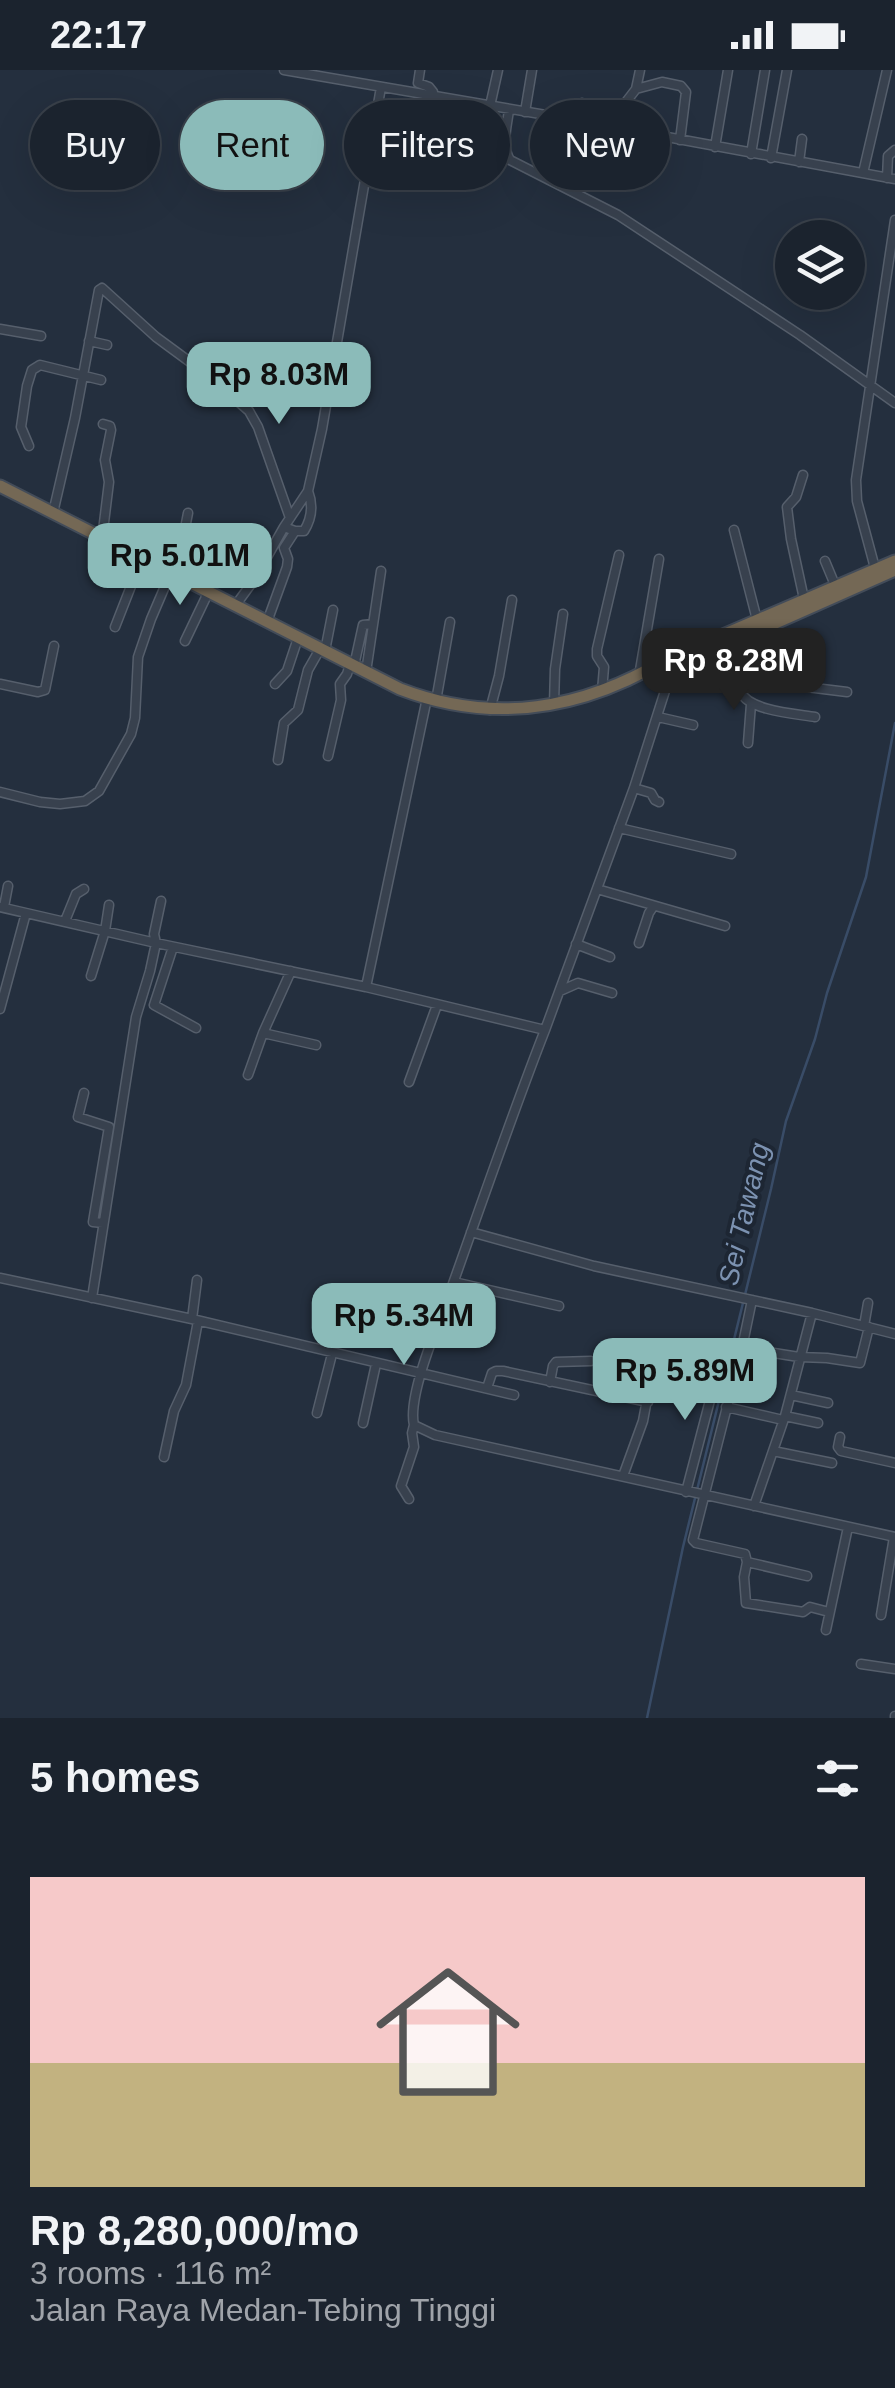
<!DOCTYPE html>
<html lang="en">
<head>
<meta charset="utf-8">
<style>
  body { margin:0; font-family:Helvetica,sans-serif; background:#242b36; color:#f1f3f6; height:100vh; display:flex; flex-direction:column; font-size:38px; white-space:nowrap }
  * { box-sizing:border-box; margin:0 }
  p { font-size:32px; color:#a0a4aa }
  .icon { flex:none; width:55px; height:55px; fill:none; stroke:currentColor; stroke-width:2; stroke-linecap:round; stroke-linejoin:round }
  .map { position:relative; height:1648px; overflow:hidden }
  .drawer { display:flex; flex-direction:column; background:#1b232e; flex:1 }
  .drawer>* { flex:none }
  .guide { position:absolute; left:30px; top:30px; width:835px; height:90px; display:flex; gap:20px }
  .buttons { position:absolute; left:775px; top:150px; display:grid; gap:20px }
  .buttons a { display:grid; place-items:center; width:90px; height:90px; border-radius:50%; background:#1b232e; box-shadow:0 10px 40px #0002,0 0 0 2px #39404a; font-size:50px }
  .price { position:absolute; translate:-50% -85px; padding:0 22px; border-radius:20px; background:#8bbbb9; color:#111; font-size:32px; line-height:65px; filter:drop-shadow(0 2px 5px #0008) }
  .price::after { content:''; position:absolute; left:50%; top:60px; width:30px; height:22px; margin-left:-15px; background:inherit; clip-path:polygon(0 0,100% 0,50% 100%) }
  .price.on { background:#222; color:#fff }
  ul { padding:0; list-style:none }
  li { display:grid; align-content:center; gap:20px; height:530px; padding:0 30px }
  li+li { border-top:2px solid #39404a }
  li span { display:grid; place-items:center; height:310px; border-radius:0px; color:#555 }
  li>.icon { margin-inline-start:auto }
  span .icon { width:180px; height:180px; fill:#fffc; stroke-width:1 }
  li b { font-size:42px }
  h2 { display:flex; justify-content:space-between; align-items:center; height:120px; padding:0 30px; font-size:42px }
  .chip { padding:0 35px; border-radius:45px; background:#1b232e; box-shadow:0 10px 40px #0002,0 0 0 2px #39404a; font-size:35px; line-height:90px }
  .chip.on { background:#8bbbb9; color:#111 }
  .status { display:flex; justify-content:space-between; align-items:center; height:70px; padding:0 50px; background:#1b232e; direction:ltr }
  .status svg { height:28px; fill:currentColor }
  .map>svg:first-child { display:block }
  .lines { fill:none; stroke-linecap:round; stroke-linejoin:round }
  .stream { stroke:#394c67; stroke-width:2.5 }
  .minor-casing { stroke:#565f6c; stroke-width:11 }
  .highway-casing { stroke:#434c59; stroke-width:15 }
  .minor { stroke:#38414e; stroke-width:8 }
  .highway { stroke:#746855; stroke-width:11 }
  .labels { text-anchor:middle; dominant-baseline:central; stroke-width:8; stroke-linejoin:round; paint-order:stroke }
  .water-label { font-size:28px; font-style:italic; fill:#7c92b1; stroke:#1d2633 }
</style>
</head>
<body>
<div class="status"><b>22:17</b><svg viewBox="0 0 49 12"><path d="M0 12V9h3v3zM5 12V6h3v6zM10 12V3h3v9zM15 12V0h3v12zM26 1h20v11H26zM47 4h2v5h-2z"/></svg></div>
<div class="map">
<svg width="895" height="1648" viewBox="0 0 895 1648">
  <rect width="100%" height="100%" fill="#242f3e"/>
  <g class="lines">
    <path class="stream" d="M647,1648L683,1477L771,1119L786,1051L815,969L827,923L866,807L895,653"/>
    <defs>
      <path id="minor" d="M284,0L575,50L895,109
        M420,0L418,13L429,17L433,22L430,49
        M636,19L662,12L681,16L686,22L680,70
        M490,36L498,0
        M509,40C507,56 501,76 510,90L618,145L800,265L895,333
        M525,42L532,0
        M575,50L582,33
        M623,60L626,32L636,19L640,0
        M715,77L728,0
        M473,84L483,35
        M751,84L765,0
        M771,88L787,0
        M799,92L802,69
        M863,103L887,0
        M453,106L464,31
        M887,108L888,86L895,80
        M0,259L41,266
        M89,271L107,275
        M29,376L21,357L27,316L32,300L40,295L101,310
        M803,405L796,427L787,437L791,469L804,529
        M53,443L75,348L99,220L102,218L156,267L209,306L249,341L258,357L290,448
        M734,460L757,550
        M295,461H304C312,448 313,434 308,421
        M102,469L109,412L105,390L111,360L110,356L103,354
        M825,491L835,515
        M875,498L857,431L856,410L895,150
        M235,536L254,510L284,457L308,421L322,359L381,17
        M267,552L287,497L288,489L284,478L295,461L284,457
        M115,557L133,511L137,487
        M746,566C744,580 737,610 741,622C748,641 798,644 815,647
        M185,571L208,523
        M325,581L333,540
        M354,596L363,555L373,554
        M366,602L381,501
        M639,606L659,489
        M741,609L847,622
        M0,614L38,622L45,620L54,576
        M275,614L287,601L298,568
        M602,621L604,597L597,586V579L619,485
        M436,631L450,552
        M554,635L555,599L563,544
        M490,640L499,606L512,530
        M658,647L693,655
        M748,673L751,634
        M328,686L341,630L340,614L347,604L350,594
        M278,690L284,653L298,640L308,600L320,579
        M634,718L651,723L655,730L659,732
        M0,722L40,732L60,734L85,731L99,721L131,664L135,648L138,587L151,549L181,479L188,443
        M619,758L731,784
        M597,819L725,856
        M0,837L156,873L366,917L545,960L634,718L672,599
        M4,837L8,816
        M65,851L76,824L84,819
        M639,873L649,843L653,837
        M576,874L610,887
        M173,877L154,935L196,958
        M91,906L105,861L109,835
        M366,917L427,628
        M560,921L578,913L612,923
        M0,939L26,843
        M545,960C511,1047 481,1135 450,1222C439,1252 407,1326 414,1355L435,1365L895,1467
        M263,963L316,975
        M248,1005L263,963L291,901
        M409,1012L437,935
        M84,1023L78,1047L109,1057L93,1152L103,1153
        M471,1162L594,1196L812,1243L895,1264
        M0,1208L192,1249L514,1325
        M454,1212L559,1236
        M92,1228L136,947L150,901L156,873L154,864L161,831
        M752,1230L742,1278L693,1470L696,1473L745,1484L747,1492L807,1506
        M192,1249L197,1210
        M864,1256L868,1233
        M742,1278L799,1287L827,1288L860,1293L869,1257
        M654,1305L714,1315L686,1422
        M550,1312L553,1296L556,1292L591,1291
        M487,1318L492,1303L496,1301H503L648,1332
        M791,1325L828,1333
        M726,1337L783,1350
        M317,1343L332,1284
        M785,1346L818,1353
        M363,1353L376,1294
        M840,1367L838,1377L841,1381L895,1393
        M773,1381L832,1393
        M164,1387L174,1341L186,1315L198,1251
        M623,1406L643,1351L655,1286
        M409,1429L401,1416L414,1377L412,1363L414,1355
        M754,1436L785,1346L812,1243
        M747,1492L744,1507L746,1533L797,1541L803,1542L810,1537L829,1542
        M881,1545L894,1467
        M826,1560L848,1457
        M861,1594L895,1599
        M895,1647V1646"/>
      <path id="highway" d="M0,416L400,619C494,655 582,640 667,589L895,491
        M648,604L672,599L895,500"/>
    </defs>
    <use href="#minor" class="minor-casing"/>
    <use href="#highway" class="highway-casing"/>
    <use href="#minor" class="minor"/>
    <use href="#highway" class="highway"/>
  </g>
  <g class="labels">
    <g class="water-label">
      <text transform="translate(744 1144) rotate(-77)">Sei Tawang</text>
    </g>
  </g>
</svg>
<div class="buttons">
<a><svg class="icon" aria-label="layers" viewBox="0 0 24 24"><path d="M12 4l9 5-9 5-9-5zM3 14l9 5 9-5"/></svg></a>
</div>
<b class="price" style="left:279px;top:357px">Rp 8.03M</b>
<b class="price" style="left:180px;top:538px">Rp 5.01M</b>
<b class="price on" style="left:734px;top:643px">Rp 8.28M</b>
<b class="price" style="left:404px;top:1298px">Rp 5.34M</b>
<b class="price" style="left:685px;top:1353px">Rp 5.89M</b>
<div class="guide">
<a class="chip">Buy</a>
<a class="chip on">Rent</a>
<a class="chip">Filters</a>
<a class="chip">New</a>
</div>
</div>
<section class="drawer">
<h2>5 homes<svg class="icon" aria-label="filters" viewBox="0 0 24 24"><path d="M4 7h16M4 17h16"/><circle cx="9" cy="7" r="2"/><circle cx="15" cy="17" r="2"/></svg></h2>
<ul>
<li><span style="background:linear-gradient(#f6c9c9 60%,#c2b280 0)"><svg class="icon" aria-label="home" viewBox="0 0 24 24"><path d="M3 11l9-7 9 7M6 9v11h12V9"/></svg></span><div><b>Rp 8,280,000/mo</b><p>3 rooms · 116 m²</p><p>Jalan Raya Medan-Tebing Tinggi</p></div></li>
</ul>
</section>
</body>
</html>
